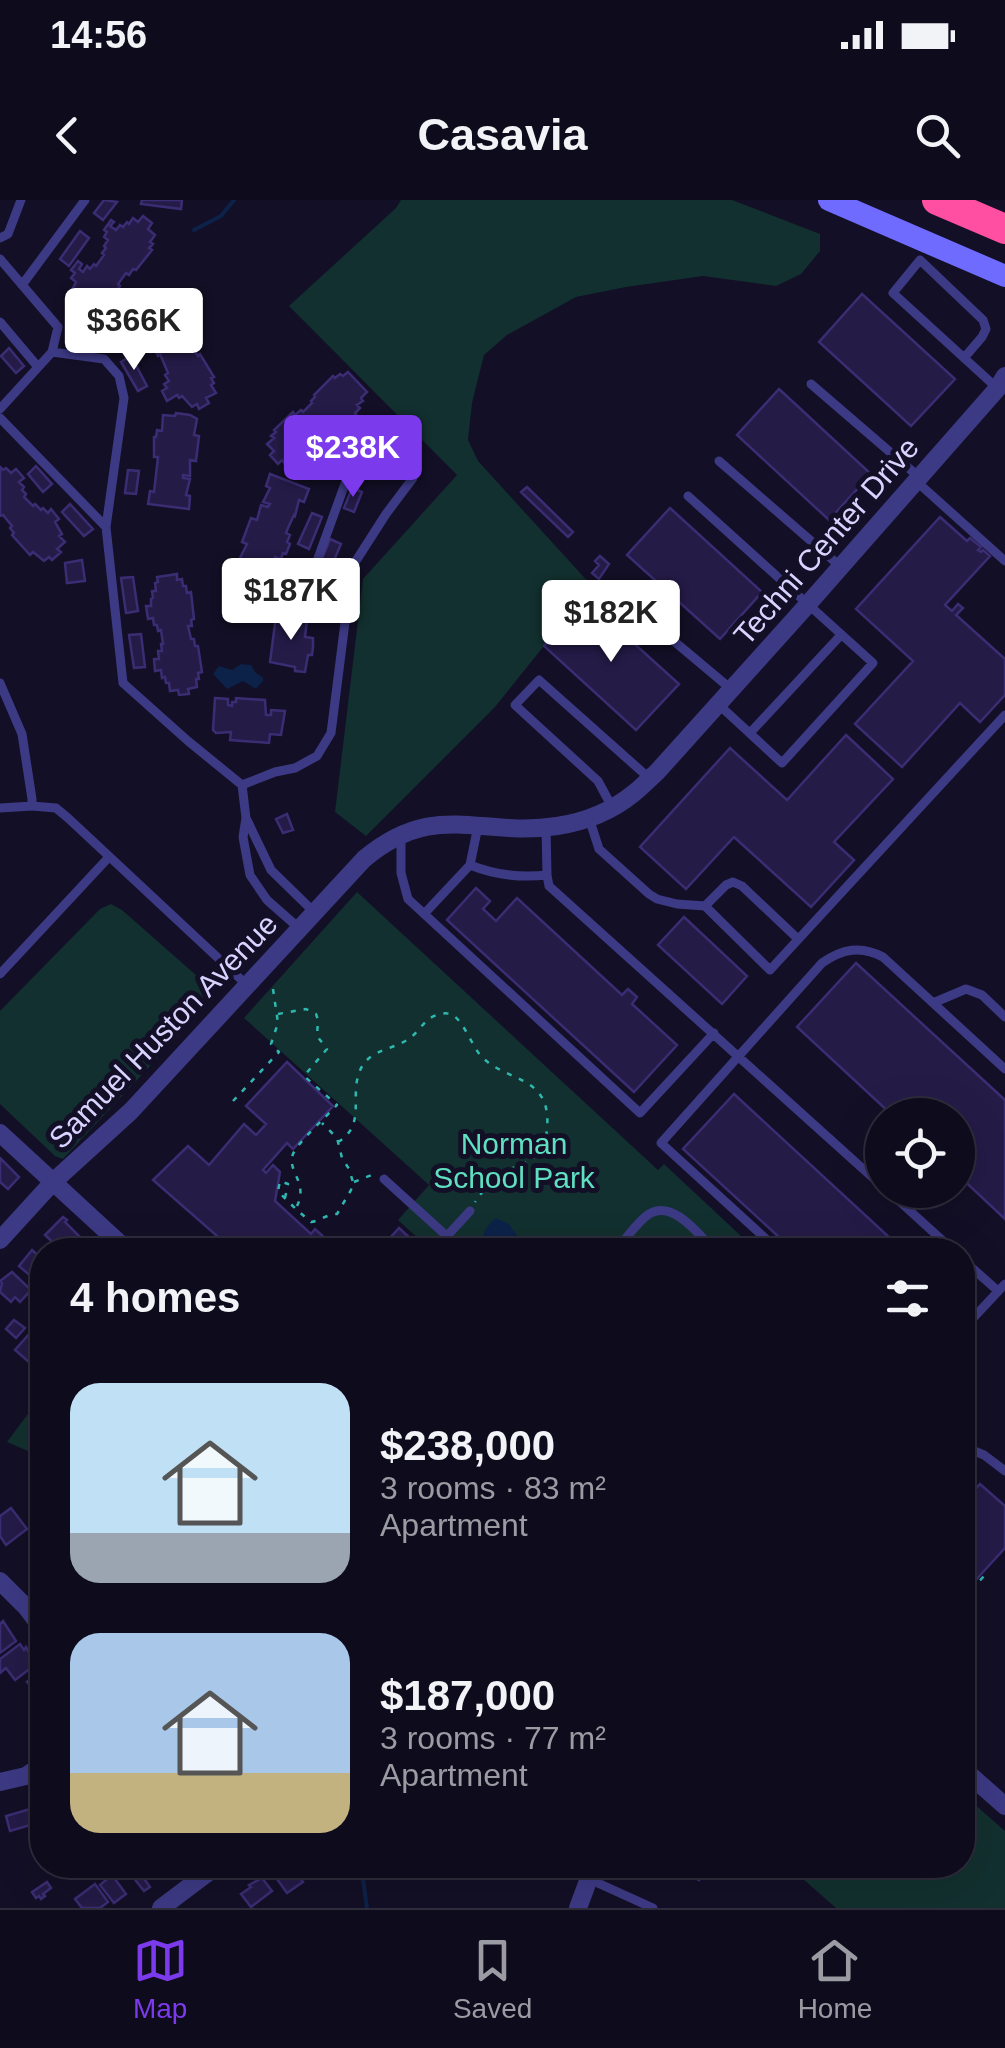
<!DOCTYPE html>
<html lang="en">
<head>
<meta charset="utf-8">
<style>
  body { margin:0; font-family:Arial,sans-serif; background:#1c1929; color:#f1f3f6; height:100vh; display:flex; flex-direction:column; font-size:38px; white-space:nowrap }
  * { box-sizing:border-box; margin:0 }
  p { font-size:32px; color:#9b9ba3 }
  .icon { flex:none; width:55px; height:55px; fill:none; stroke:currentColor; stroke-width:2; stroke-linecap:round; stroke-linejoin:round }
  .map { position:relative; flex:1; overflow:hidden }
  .panel { position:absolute; left:30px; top:1038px; width:945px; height:640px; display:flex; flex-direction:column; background:#0e0b1c; border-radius:40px; box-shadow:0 10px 40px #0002,0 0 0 2px #2e2b3b }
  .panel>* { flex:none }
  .buttons { position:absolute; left:865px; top:898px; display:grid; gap:20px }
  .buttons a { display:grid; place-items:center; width:110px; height:110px; border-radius:50%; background:#0e0b1c; box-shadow:0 10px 40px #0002,0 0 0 2px #2e2b3b; font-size:50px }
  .price { position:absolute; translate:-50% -85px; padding:0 22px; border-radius:10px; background:#fff; color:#222; font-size:32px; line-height:65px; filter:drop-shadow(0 2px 5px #0008) }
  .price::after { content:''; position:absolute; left:50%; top:60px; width:30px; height:22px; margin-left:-15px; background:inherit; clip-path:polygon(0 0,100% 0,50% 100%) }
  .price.current { background:#7c3aed; color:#fff }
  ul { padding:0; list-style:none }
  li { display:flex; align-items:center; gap:30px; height:250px; padding:0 40px }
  li span { display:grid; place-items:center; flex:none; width:280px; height:200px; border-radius:30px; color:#555 }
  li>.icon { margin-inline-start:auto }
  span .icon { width:120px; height:120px; fill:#fffc; stroke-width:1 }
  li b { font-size:42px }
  h2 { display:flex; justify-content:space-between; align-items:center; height:120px; padding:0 40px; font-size:42px }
  .status { display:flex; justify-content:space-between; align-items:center; height:70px; padding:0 50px; background:#0e0b1c; direction:ltr }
  .status svg { height:28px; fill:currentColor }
  header { display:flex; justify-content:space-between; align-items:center; height:130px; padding:0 40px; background:#0e0b1c; font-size:45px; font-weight:700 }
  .menu { display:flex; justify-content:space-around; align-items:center; height:140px; border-top:2px solid #2e2b3b; background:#0e0b1c; font-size:28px; color:#9b9ba3 }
  .menu a { display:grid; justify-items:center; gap:5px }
  .menu .current { color:#7c3aed }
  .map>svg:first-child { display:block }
  .green { fill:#12302f }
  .water { fill:#0c2248 }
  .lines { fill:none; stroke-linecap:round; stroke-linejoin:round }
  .stream { stroke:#0c2248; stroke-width:4 }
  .building { fill:#241b47; stroke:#3b2d73; stroke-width:2.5 }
  .path { stroke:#2fb8b0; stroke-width:2.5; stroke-dasharray:5 8; stroke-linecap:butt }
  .lane { stroke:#3d3a85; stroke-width:9 }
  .street { stroke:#3d3a85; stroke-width:18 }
  .secondary { stroke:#6f6bff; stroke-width:22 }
  .highway { stroke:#ff4fa3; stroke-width:30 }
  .labels { text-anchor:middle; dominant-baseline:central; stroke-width:10; stroke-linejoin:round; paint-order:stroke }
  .street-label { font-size:30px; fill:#d9d4ff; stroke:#130f26 }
  .park-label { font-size:30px; fill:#5fe0c0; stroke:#130f26 }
</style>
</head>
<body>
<div class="status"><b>14:56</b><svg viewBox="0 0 49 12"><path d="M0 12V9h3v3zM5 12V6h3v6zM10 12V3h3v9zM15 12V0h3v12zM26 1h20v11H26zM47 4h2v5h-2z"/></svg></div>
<header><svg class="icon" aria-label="back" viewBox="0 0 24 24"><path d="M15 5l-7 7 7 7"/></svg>Casavia<svg class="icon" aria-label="search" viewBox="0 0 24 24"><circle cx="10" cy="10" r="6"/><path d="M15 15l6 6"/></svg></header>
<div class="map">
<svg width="1005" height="1708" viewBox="0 0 1005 1708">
  <rect width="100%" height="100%" fill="#130f26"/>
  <path class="green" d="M401,0H732L820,34V51L801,74L776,86L703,76L626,87L576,97L507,135L484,155L472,203L468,240L478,261L592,386L495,507L366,636L335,612L363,379L457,275L289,106L396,8Z
    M357,692L658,970L664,964L756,1050H431L398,1020L429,985L244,818Z
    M111,704L122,710L205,783L210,796L207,805L63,959L55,956L0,904V811L100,709Z
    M33,1207L42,1217V1257L7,1242Z
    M963,1594L1005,1631V1708H836L787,1665H962Z"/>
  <path class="water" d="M241,464L251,465L255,472L263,478V481L256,489L243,481L227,489L213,474L219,466L232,470Z
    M496,1018L509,1024L527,1050H483C481,1034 484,1029 496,1018Z"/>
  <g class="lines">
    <path class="stream" d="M194,30L221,16L234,0
      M353,1665L363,1679L367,1708"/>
  </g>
  <path class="building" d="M104,0L117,2L103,20L94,13Z
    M142,0H182L181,9L141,4Z
    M143,16L152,23L148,29L155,35L150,42L153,44L149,48L152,50L136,70L133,69L129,75L126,73L118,84L120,86L116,91L119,93L103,113L101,111L96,117L94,115L90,121L67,104L72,98L69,96L76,82L71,78L75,73L71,70L78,61L82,64L79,69L83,72L87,66L90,69L94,64L96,66L104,55L102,53L106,48L104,46L108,40L104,37L107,32L104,30L111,20L114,22L110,26L116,30L120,25L123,27L127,22L129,24L133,18L138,22Z
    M80,31L89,38L69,66L60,59Z
    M862,94L955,179L911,226L819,142Z
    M160,100L163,106L167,104L170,110L173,109L187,131L184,132L187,137L184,139L192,151L194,150L198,156L200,154L214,177L211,178L214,183L211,185L216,193L206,198L209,203L199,209L197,204L192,207L182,196L179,198L177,195L167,201L162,191L167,188L164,184L169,181L165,175L168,173L160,154L158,156L155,150L151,152L148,146L138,152L134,145L139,142L137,139L141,136L138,130L141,128L137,122L140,120L136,114Z
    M9,148L24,166L16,173L1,156Z
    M131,156L147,186L138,191L121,162Z
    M348,172L367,192L361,198L363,201L357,205L360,208L355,213L358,217L355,220L358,224L350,232L347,228L350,225L346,221L341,225L338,223L334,227L331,224L317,241L319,243L314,248L318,252L315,255L320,259L311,267L306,256L301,260L298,258L294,262L292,259L286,265L282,260L278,264L270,255L274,251L267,244L274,238L271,236L276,232L274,230L293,212L295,215L301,210L303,212L312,203L311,201L315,197L314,195L333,176L335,178L340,174L343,176Z
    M779,189L871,274L829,320L737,235Z
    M176,213L190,215L197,219L194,235L199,236L196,261L190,260V276L183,275V278L190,279L186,295L190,296L189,309L148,304L150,291L154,292L158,257H154V237H156L157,230L162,231L163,215L175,216Z
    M349,244L357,253L332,276L324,267Z
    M36,266L52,284L43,292L28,274Z
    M0,267L3,270L6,268L11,273L16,269L24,278L19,282L24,287L22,290L26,294L24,297L33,306L35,304L41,310L43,308L48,313L51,309L59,319L55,322L62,334L59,336L65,342L57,349L61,352L52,360L49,357L44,361L33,352L30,355L12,335L14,333L10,328L12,326L3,315L0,316Z
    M128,270L139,271L136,294L125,293Z
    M270,274L309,289L304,302L299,300L295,316L294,315L288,328L286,333L290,335L287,342L290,344L286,354L283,353L281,359L275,357L271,372L264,369L263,371L245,364L246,361L240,358L247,344L242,342L251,318L257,320L261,305L268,307L270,304L263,302L270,288L266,286Z
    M527,287L573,332L568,337L521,292Z
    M352,288L362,292L354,312L344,308Z
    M70,304L93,329L84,336L62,312Z
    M670,308L762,392L720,439L627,355Z
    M312,313L322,317L309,349L298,344Z
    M940,317L967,341L970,338L981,347L978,350L981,352L983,350L990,356L945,405L952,411L958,404L963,408L956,415L1005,459V495L980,522L960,503L902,567L855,524L913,461L856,409Z
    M330,339L341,344L332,365L321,361Z
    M600,356L609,364L599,379L592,373L599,365L595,361Z
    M82,360L85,381L67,383L65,363Z
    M177,374V380L182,379L183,386H186L187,393L191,392L194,419L191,420L192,426H188L191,439H194L195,446H198L202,472L198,473L199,479H196L197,487L188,489L189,494L179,495L178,490L170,491L169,483H166L165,477L162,478L161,470L155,471L154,459H159L158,451H162L161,444H163L161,430L158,431L157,425H154L153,418L148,419L146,406H151V399L153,398L152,391H156L155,383L158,382L157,377Z
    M133,377L138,411L126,413L121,378Z
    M586,400L679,484L636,530L544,446Z
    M276,416L307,420L305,437L313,438V447L312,455H308L305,472L295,471V467L270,462Z
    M141,434L145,467L134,468L129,435Z
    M215,498L228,499V505L232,506V502H236V498L265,500L266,515H271V510L285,511L281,535L270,534L269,543L230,540L231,532L216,533L213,530Z
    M846,535L893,579L834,642L854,660L811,707L734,637L686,689L640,647L730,548L787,600Z
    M287,614L293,630L283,633L276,619Z
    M476,688L490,701L483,709L496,721L517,698L622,795L628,789L637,797L632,804L677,845L634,892L447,720Z
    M684,717L747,776L722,804L658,745Z
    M856,763L1005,900V1019L958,975V915H892L797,827Z
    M287,862L333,906L293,949L287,943L263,970L266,973L273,965L280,972L275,1001L311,1034L315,1029L338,1050H233L153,980L188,946L209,965L244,924L256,935L266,924L246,906Z
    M734,894L903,1050H793L683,949Z
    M0,958L19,977L8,989L0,982Z
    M63,1017L67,1020L65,1022L80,1037L68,1050H61L45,1035Z
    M399,1028L423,1050H379Z
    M32,1050L42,1059L41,1080L36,1075L33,1078L19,1066Z
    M12,1072L31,1090L20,1102L15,1097L11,1102L0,1092L2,1083L0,1081Z
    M14,1120L25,1128L16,1138L6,1129Z
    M31,1132L42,1141L36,1148L40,1151L30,1163L15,1150Z
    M980,1284L1005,1306V1348L962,1395V1303Z
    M11,1308L27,1329L6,1345L0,1336V1316Z
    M3,1421L16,1441L0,1453V1424Z
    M20,1444L24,1450L26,1447L35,1465L15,1480L6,1468L0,1473V1459Z
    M40,1472L42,1476V1497L40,1499L37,1495L35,1497L31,1492L34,1490L27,1482Z
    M30,1609L34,1624L10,1631L6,1616Z
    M130,1665H153L155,1667L143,1677L150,1687L144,1691L126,1668Z
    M267,1665H291L303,1682L287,1693Z
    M685,1665H709L699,1680L682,1670Z
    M112,1675L126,1694L114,1703L100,1685Z
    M262,1678L272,1691L251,1707L241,1694L251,1687L249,1685Z
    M47,1682L51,1688L43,1694L45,1696L41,1699L39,1696L36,1698L32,1692Z
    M95,1684L108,1702L100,1708H82L75,1699Z"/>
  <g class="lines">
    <path class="path" d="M278,814L306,809L316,814L318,820L317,836L327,849L304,876L337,905C327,916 298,942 293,954C286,971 310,983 296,1008
      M233,901L279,852L271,844L278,823L273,789
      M338,942C366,925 350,898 359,873C367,850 389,851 407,840C416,835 421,825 429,819C434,815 444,812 450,814C463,818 471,845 481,856C506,883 552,874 547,929C544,963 522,961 501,974C490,981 482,992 475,1002
      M354,982L374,974
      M285,998L288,984L280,981L278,991C288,1002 299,1012 311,1022C320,1021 327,1014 337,1014L351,990L353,982L349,969L342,958L337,938L322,923
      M962,1399L989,1371"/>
    <path class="lane" d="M0,38L8,34L21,0
      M0,59L58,127L52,152L0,209
      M22,85L85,0
      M0,122L38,167
      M52,152L104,159L119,176L124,198L106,327L123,483L188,541L242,585L275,572L295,568L317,556L331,533L352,367L386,314L413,278L390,262L368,256L350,270L313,372L350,388
      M964,158L982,137L986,129L983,120L920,60L893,93L997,188
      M811,184L919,277
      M0,218L106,327
      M719,261L841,367
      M916,281L1005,361
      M688,296L873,463L782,563L718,504
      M607,385L731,489
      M0,483L22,534L32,599V606L0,608
      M750,533L841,435
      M242,585L246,618L243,637L250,675L267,700L300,729
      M32,606L56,608L68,618L248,786
      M612,607L598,581L515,505L539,480L649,578
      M589,618L599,649L649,694L657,699L677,704L705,706L770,770L1005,515
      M247,620L271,670L315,713
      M546,627L547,675L549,686L882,986
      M401,637V673L408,699L640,913L714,833
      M470,665C495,675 521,678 547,675
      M705,706L726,685L733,682L742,686L798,739
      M424,714L470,665L478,626
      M0,774L109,657
      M933,803L966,789L982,795L1005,817
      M384,979L450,1039L455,1050
      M887,990L953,1050
      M447,1036L470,1011
      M616,1050C626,1039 637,1022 649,1014C673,999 699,1035 714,1050
      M778,1050L661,943L822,763C842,749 861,745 883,757L1005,869
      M962,1059L998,1091
      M962,1130L1005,1084
      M962,1246L984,1255L1005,1271
      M589,1679L653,1708"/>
    <path class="street" d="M0,933L127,1050
      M0,1040L53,982L131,911L364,659C436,599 479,638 557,626C584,622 612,611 634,593C642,587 649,579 657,572L801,412L997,189L1005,176
      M0,1381L27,1408L42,1428
      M962,1568L1005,1606
      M0,1582L26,1576L42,1565
      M161,1708L218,1665
      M578,1708L594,1665"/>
    <path class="secondary" d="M829,0L1005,76"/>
    <path class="highway" d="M937,0L1005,29"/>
  </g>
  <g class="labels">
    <g class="street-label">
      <text transform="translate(826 341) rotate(-49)">Techni Center Drive</text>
      <text transform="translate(163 831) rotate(-46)">Samuel Huston Avenue</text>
    </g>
    <g class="park-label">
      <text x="514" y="943">Norman<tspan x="514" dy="34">School Park</tspan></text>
    </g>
  </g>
</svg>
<div class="buttons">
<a><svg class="icon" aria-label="locate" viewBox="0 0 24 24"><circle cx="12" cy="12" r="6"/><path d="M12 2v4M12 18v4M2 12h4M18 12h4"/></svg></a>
</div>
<b class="price" style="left:134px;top:173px">$366K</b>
<b class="price current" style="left:353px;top:300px">$238K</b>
<b class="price" style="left:291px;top:443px">$187K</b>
<b class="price" style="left:611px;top:465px">$182K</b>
<section class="panel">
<h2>4 homes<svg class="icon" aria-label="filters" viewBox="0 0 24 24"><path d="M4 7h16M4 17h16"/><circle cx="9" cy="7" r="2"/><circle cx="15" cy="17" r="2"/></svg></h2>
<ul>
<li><span style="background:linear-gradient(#bfe0f5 75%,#9aa5b1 0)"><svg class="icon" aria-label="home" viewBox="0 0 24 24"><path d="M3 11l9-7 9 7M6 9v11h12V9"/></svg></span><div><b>$238,000</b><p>3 rooms · 83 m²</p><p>Apartment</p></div></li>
<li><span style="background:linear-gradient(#a9c7e8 70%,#c2b280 0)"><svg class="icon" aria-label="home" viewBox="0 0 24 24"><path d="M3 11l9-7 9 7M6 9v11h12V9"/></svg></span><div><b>$187,000</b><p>3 rooms · 77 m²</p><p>Apartment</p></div></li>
</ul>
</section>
</div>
<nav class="menu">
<a class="current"><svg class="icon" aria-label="map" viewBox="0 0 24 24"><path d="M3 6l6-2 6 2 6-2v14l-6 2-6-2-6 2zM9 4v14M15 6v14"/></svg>Map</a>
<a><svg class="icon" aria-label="saved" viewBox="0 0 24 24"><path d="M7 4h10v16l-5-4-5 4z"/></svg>Saved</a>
<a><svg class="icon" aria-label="home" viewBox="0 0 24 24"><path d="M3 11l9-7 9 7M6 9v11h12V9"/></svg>Home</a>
</nav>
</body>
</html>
